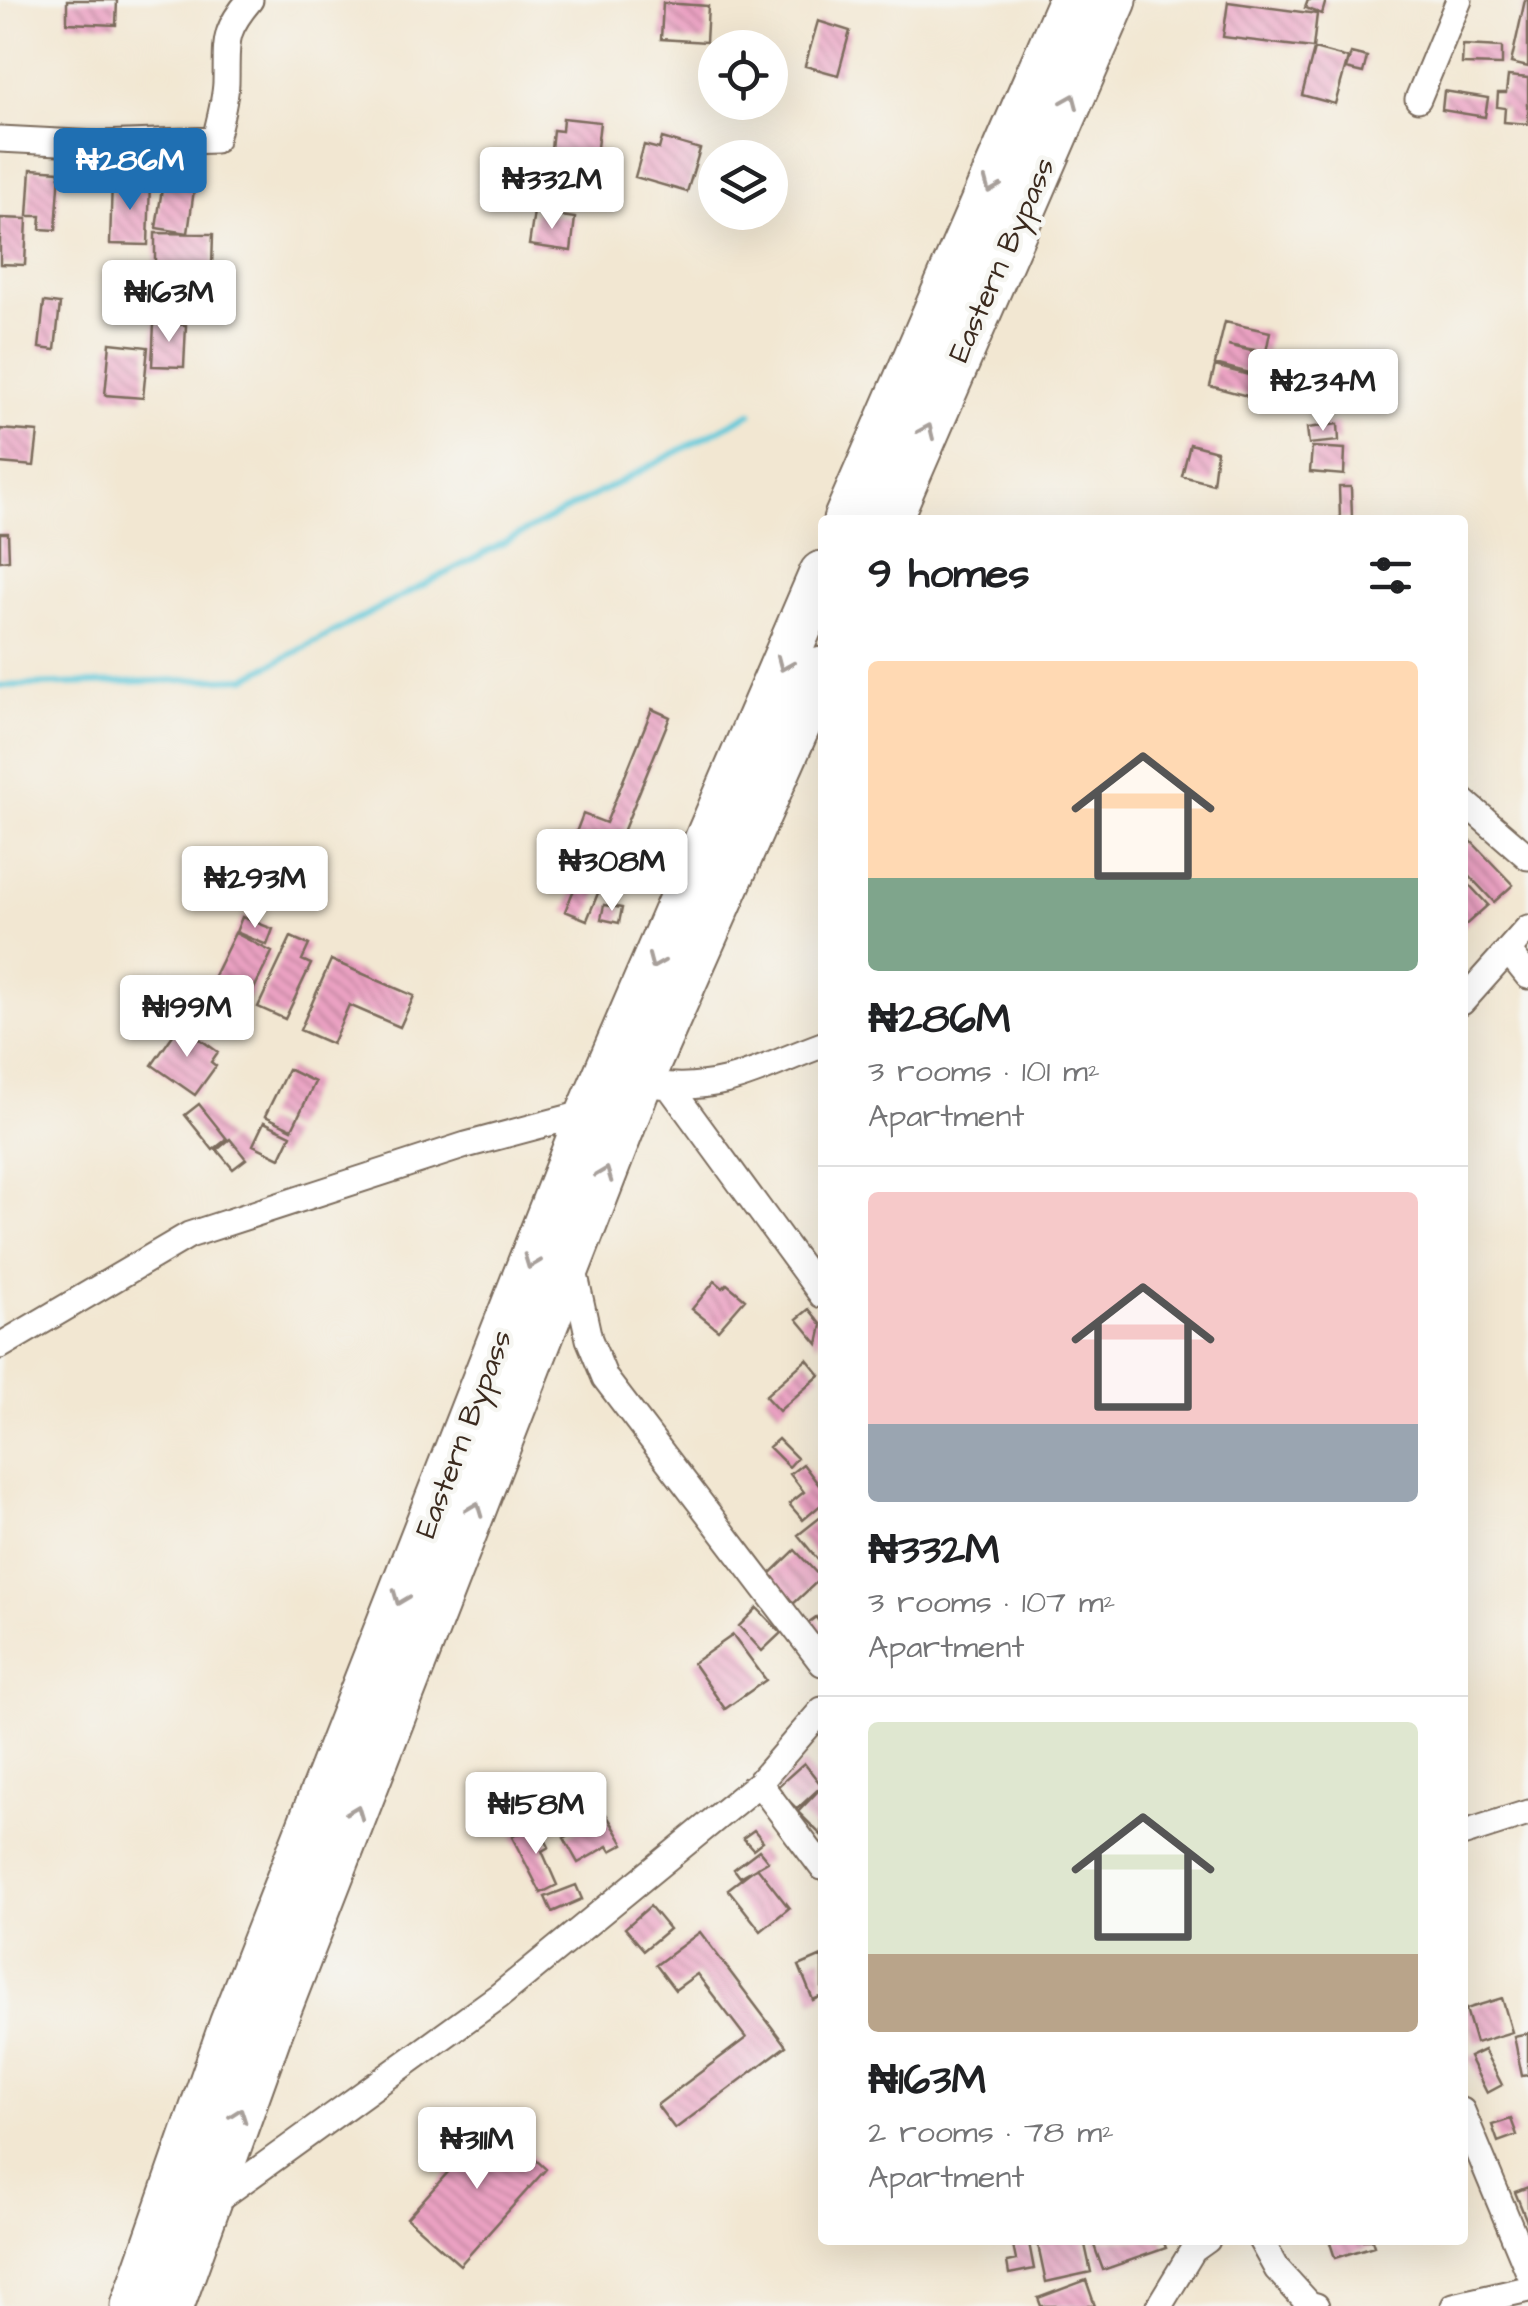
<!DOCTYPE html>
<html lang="en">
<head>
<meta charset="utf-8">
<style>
  body { margin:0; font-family:"Architects Daughter",sans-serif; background:#f2f2f2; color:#202124; height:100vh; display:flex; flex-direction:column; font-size:38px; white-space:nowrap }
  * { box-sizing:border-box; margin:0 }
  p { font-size:32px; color:#757577 }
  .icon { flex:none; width:55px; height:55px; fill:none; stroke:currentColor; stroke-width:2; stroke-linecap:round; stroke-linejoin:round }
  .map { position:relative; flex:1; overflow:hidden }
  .panel { position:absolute; left:818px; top:515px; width:650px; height:1730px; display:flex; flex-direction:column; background:#fff; border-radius:10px; box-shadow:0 10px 40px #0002 }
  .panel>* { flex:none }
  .buttons { position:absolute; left:698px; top:30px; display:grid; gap:20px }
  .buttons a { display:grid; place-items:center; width:90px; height:90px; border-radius:50%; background:#fff; box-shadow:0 10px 40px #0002; font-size:50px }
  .price { position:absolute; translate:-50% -85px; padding:0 22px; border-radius:10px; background:#fff; color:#222; font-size:32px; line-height:65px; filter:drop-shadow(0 2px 5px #0008) }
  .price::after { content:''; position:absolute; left:50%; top:60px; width:30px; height:22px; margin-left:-15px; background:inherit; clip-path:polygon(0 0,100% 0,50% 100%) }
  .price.on { background:#1f6fb2; color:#fff }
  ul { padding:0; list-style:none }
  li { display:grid; align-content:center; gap:20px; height:530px; padding:0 50px }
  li+li { border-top:2px solid #e0e0e0 }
  li span { display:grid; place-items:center; height:310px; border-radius:10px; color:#555 }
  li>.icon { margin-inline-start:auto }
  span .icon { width:180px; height:180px; fill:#fffc; stroke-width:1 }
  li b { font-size:42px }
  h2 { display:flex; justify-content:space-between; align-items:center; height:120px; padding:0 50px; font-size:42px }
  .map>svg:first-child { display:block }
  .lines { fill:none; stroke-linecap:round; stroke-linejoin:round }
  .stream { stroke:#5ec8d9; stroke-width:6 }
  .building { fill:url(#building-back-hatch) }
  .street-casing { stroke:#7b6c5d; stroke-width:29 }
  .highway-casing { stroke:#7b6c5d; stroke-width:49 }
  .street { stroke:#fff; stroke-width:25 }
  .highway { stroke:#fff; stroke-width:45 }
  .oneway { stroke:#a79f9a }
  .labels { text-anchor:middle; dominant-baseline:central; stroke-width:9; stroke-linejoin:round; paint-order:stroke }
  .street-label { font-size:30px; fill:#3b2a1e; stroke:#f6f6f2 }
</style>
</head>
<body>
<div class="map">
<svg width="1528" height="2306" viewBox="0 0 1528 2306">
  <defs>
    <pattern id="building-back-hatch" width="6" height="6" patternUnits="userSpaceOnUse" patternTransform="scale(2.5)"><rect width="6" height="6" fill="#eba2c3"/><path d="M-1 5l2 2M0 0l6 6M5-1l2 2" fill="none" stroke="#c0849e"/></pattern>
  </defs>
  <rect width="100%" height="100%" fill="#f6f6f2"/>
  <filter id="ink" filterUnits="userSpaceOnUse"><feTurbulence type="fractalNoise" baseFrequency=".01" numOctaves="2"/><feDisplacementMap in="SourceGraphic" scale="20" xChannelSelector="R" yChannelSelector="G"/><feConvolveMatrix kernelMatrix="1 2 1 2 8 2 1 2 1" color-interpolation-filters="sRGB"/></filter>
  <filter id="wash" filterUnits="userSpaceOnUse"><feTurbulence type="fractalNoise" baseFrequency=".0048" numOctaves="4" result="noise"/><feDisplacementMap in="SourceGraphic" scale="40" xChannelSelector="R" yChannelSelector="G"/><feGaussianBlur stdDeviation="2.25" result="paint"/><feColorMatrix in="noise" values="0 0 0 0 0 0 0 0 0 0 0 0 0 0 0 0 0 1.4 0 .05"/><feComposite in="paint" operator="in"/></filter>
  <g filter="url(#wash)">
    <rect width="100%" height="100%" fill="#f2e7d2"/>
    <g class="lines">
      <path class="stream" d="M0,686L246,678L751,413"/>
    </g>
    <g id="blocks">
      <path class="building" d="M67,0H117L116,25L67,23Z
        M1308,0H1326L1322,14L1305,8Z
        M1525,0H1528V67L1511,63Z
        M1228,2L1317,14L1313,48L1223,37Z
        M663,3L708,6L706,42L661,39Z
        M818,21L850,31L838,75L805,66Z
        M1463,45L1502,47V65L1462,64Z
        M1314,49L1348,58L1335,104L1302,95Z
        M1351,53L1367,57L1363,73L1346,69Z
        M1508,76L1528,78V124L1504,122L1505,108L1497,107L1498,93H1506Z
        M1444,91L1488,98L1485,117L1442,110Z
        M563,118L600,122L594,173L549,168L553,130L562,131Z
        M662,138L700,149L687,192L635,177L644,145L659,149Z
        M167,156L198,161L188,233L156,228Z
        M31,169L60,171L56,230L40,229L41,216H28Z
        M112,180L150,181L148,245L110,244Z
        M534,212L575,218L571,251L529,245Z
        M0,218L27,219L25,265L0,264Z
        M155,233L213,234L212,267L155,266Z
        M44,302L60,304L55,350L39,348Z
        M1225,322L1270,332L1266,352L1228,345L1267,355L1261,376L1215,364Z
        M154,323L186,325L184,367L152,366Z
        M110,343L148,347L143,398L105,395Z
        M1215,366L1260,378L1255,398L1210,386Z
        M1338,424L1339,441L1309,444L1307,428Z
        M0,429L38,432L34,466L0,463Z
        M1190,444L1217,451L1213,484L1182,476Z
        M1312,447L1345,449L1344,475L1310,472Z
        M1339,487H1351L1352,518L1340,519Z
        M0,533H8L9,560L0,561Z
        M652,709L670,717L587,920L565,911L585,863L567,856L583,814L606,823Z
        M1471,841L1513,885L1494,902L1462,868V849Z
        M1462,877L1488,905L1462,928Z
        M604,905L622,908L619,923L601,919Z
        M242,917L273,929L267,945L236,932Z
        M235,933L272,952L249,999L212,980Z
        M291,937L309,945L302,960L311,964L285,1019L258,1007Z
        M331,960L414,996L400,1027L349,1005L332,1044L300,1030Z
        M180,1025L218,1052L211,1062L216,1066L195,1095L152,1065Z
        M288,1069L315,1082L292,1129L265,1116Z
        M199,1104L227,1139L213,1150L185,1115Z
        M264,1122L291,1135L280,1158L253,1145Z
        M230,1139L246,1159L233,1169L217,1150Z
        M715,1281L723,1288L727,1284L745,1299L718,1330L692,1309Z
        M809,1309L822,1325L818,1344L797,1319Z
        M807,1359L820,1375L779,1411L765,1396Z
        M778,1439L797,1458L789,1467L769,1447Z
        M803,1464L822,1489V1504L803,1520L789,1504L804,1492L790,1474Z
        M822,1516V1565L798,1535Z
        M795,1550L821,1578L791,1606L765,1579Z
        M757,1608L781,1633L762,1651L739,1626Z
        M816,1617L822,1627V1655L802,1627Z
        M733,1635L766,1680L725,1709L693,1663Z
        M804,1763L822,1786L797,1809L776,1788Z
        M822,1787V1836L798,1812Z
        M606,1814L624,1844L611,1851L608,1846L578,1863L564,1838Z
        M537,1824L549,1847L542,1851L557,1885L541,1893L512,1837Z
        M754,1830L763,1841L753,1849L743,1838Z
        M759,1850L768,1861L740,1877L734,1869Z
        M757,1867L789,1908L761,1931L728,1889Z
        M576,1885L582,1899L552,1912L545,1897Z
        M650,1906L669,1929L644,1950L625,1928Z
        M700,1932L786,2046L675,2129L657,2105L746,2038L697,1974L675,1990L656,1965Z
        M822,1956V1996L813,2000L799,1966Z
        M1502,1998L1512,2032L1476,2043L1466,2009Z
        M1528,2033V2075L1522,2076L1514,2036Z
        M1484,2050L1502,2085L1487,2093L1469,2057Z
        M1511,2119L1517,2135L1498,2142L1492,2125Z
        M493,2122L510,2136L514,2131L531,2145L526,2151L546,2169L460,2265L407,2218Z
        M1528,2187V2224L1515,2192Z
        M1037,2240H1084L1091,2272L1046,2282Z
        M1092,2240H1163L1166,2248L1103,2270Z
        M1329,2240H1372L1374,2246L1335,2258Z
        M1029,2243L1034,2269L1009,2274L1007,2262L1016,2260L1013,2246Z
        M1086,2280L1095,2306H1041L1038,2298Z"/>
    </g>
  </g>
  <g filter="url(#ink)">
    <use href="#blocks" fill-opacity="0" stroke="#7b6c5d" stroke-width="2.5"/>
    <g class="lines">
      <defs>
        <path id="street" d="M1418,99L1459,0
          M0,139L98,144L215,140C219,122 225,102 226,83C227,42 222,33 250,0
          M1462,800L1528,857
          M1508,951L1528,976
          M1462,1002L1528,928
          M659,1085C725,1092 762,1067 822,1045
          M669,1086L822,1295
          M573,1266L589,1339L605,1378L822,1663
          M0,1346L189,1235L466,1145L590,1112
          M759,1783L822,1867
          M1462,1834L1528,1813
          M1462,2111L1528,2270
          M214,2202L499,1996L759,1783L822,1710
          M1261,2240L1277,2269L1309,2304L1316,2306
          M1159,2306L1193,2250L1207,2240
          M1454,2306L1528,2289"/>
        <path id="highway" d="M846,520L1071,0
          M888,520L1114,0
          M134,2306L232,2025L590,1112L822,574
          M171,2306L269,2033L639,1083L822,670"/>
      </defs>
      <use href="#street" class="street-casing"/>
      <use href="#highway" class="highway-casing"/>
      <use href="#street" class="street"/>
      <use href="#highway" class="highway"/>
    </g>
    <defs><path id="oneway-chevron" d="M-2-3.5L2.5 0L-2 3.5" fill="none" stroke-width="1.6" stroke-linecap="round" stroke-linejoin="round" transform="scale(2.5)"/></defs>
    <g class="oneway">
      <use href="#oneway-chevron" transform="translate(1071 101) rotate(-67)"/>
      <use href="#oneway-chevron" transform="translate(991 186) rotate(113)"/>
      <use href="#oneway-chevron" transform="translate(927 431) rotate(-66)"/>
      <use href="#oneway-chevron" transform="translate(784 664) rotate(113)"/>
      <use href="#oneway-chevron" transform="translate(655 962) rotate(113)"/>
      <use href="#oneway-chevron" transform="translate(605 1174) rotate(-69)"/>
      <use href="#oneway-chevron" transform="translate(531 1262) rotate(111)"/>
      <use href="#oneway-chevron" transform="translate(475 1509) rotate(-69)"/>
      <use href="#oneway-chevron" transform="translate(400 1598) rotate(111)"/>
      <use href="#oneway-chevron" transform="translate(356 1812) rotate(-69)"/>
      <use href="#oneway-chevron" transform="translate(239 2115) rotate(-70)"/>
    </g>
  </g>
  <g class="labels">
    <g class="street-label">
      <text transform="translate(1002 260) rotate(-66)">Eastern Bypass</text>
      <text transform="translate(464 1434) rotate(-69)">Eastern Bypass</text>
    </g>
  </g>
</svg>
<div class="buttons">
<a><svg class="icon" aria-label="locate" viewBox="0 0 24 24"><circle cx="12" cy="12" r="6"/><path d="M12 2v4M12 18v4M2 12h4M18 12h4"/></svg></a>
<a><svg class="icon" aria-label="layers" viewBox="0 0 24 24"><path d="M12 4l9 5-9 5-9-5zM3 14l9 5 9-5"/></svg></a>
</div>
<b class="price on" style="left:130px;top:213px">₦286M</b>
<b class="price" style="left:552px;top:232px">₦332M</b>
<b class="price" style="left:169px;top:345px">₦163M</b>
<b class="price" style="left:1323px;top:434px">₦234M</b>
<b class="price" style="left:612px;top:914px">₦308M</b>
<b class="price" style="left:255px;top:931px">₦293M</b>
<b class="price" style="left:187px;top:1060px">₦199M</b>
<b class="price" style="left:536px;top:1857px">₦158M</b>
<b class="price" style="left:477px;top:2192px">₦311M</b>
<section class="panel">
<h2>9 homes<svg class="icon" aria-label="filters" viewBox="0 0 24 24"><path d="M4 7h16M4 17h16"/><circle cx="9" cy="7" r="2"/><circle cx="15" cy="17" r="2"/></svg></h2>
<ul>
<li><span style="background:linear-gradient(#ffd9b3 70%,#7fa58c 0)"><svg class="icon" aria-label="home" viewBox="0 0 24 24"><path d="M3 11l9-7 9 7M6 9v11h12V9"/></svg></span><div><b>₦286M</b><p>3 rooms · 101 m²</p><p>Apartment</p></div></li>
<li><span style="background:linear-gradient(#f6c9c9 75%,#9aa5b1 0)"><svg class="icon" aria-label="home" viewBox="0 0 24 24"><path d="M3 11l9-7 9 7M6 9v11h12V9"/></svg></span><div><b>₦332M</b><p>3 rooms · 107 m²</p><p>Apartment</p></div></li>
<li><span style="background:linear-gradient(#dfe7d0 75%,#b9a48a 0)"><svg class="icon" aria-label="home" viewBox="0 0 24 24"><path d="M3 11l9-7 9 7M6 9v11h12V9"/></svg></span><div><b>₦163M</b><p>2 rooms · 78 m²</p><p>Apartment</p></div></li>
</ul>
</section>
</div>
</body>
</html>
